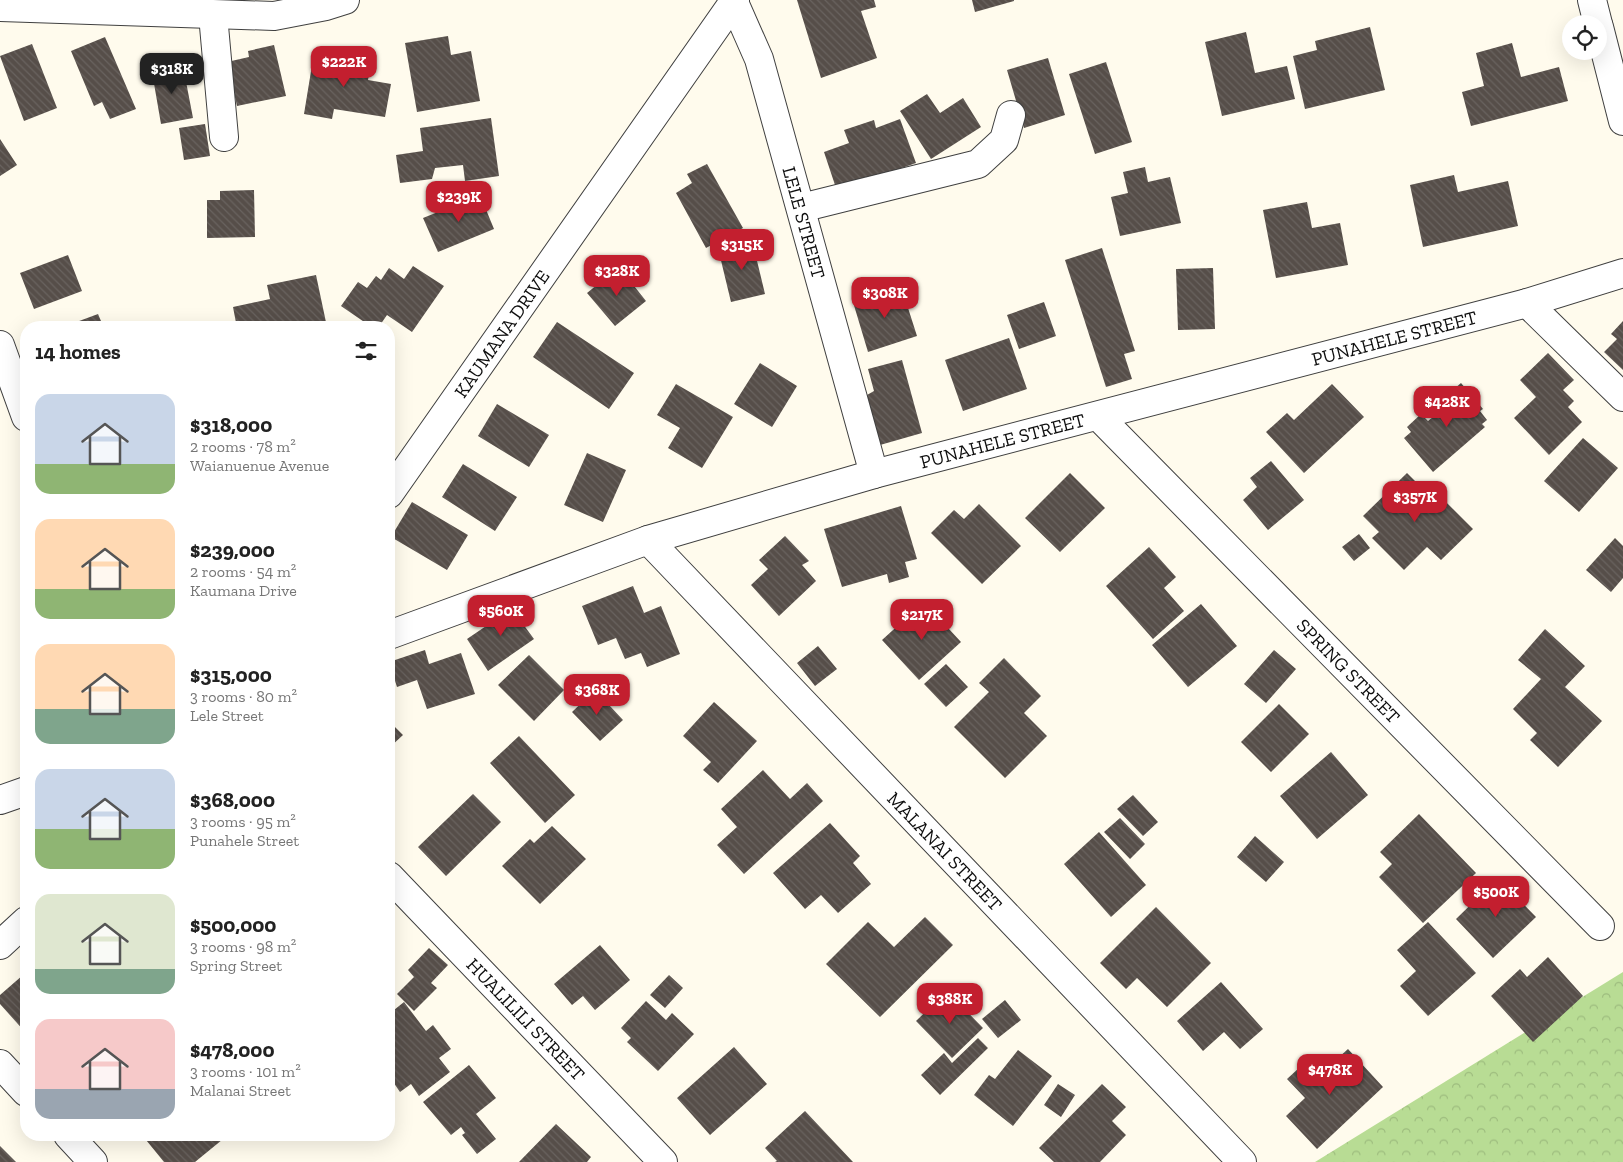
<!DOCTYPE html>
<html lang="en">
<head>
<meta charset="utf-8">
<style>
  body { margin:0; font-family:"Zilla Slab",serif; background:#f6f6f6; color:#222; height:100vh; display:flex; flex-direction:column; font-size:19px; white-space:nowrap }
  * { box-sizing:border-box; margin:0 }
  p { font-size:16px; color:#767676 }
  .icon { flex:none; width:28px; height:28px; fill:none; stroke:currentColor; stroke-width:2; stroke-linecap:round; stroke-linejoin:round }
  .map { position:relative; flex:1; overflow:hidden }
  .details { position:absolute; left:20px; top:321px; width:375px; height:820px; display:flex; flex-direction:column; background:#fff; border-radius:20px; box-shadow:0 5px 20px #0002 }
  .details>* { flex:none }
  .buttons { position:absolute; left:1562px; top:15px; display:grid; gap:10px }
  .buttons a { display:grid; place-items:center; width:45px; height:45px; border-radius:50%; background:#fff; box-shadow:0 5px 20px #0002; font-size:25px }
  .price { position:absolute; translate:-50% -42px; padding:0 11px; border-radius:10px; background:#c31f2f; color:#fff; font-size:16px; line-height:32px; filter:drop-shadow(0 1px 2px #0008) }
  .price::after { content:''; position:absolute; left:50%; top:30px; width:15px; height:11px; margin-left:-8px; background:inherit; clip-path:polygon(0 0,100% 0,50% 100%) }
  .price.active { background:#222; color:#fff }
  ul { padding:0; list-style:none }
  li { display:flex; align-items:center; gap:15px; height:125px; padding:0 15px }
  li span { display:grid; place-items:center; flex:none; width:140px; height:100px; border-radius:15px; color:#555 }
  li>.icon { margin-inline-start:auto }
  span .icon { width:60px; height:60px; fill:#fffc; stroke-width:1 }
  li b { font-size:21px }
  h2 { display:flex; justify-content:space-between; align-items:center; height:60px; padding:0 15px; font-size:21px }
  .map>svg:first-child { display:block }
  .forest { fill:url(#forest-crowns) }
  .building { fill:url(#building-back-hatch) }
  .lines { fill:none; stroke-linecap:round; stroke-linejoin:round }
  .minor-casing { stroke:#404040; stroke-width:30 }
  .minor { stroke:#fff; stroke-width:28 }
  .labels { text-anchor:middle; dominant-baseline:central; stroke-width:5; stroke-linejoin:round; paint-order:stroke }
  .street-label { font-size:19px; fill:#0d0d0d; stroke:#fff }
</style>
</head>
<body>
<div class="map">
<svg width="1623" height="1162" viewBox="0 0 1623 1162">
  <defs>
    <pattern id="forest-crowns" width="20" height="18" patternUnits="userSpaceOnUse" patternTransform="scale(1.25)"><rect width="20" height="18" fill="#b8dc94"/><path d="M2 6a3 3 0 1 1 6 0M12 15a3 3 0 1 1 6 0" fill="none" stroke="#9dbc7e"/></pattern>
    <pattern id="building-back-hatch" width="6" height="6" patternUnits="userSpaceOnUse" patternTransform="scale(1.25)"><rect width="6" height="6" fill="#564e49"/><path d="M-1 5l2 2M0 0l6 6M5-1l2 2" fill="none" stroke="#69635f"/></pattern>
  </defs>
  <rect width="100%" height="100%" fill="#fffbed"/>
  <path class="forest" d="M1623,972V1162H1315Z"/>
  <path class="building" d="M797,0H874L876,7L861,11L877,58L821,78Z
    M972,0H1014V1L975,12Z
    M1370,27L1385,90L1305,109L1293,56L1317,50L1315,41Z
    M1246,32L1255,73L1287,66L1295,99L1222,116L1205,42Z
    M448,36L451,55L471,51L480,101L417,112L405,43Z
    M105,37L136,109L110,119L102,102L94,106L71,51Z
    M1512,43L1521,77L1559,67L1568,101L1471,126L1462,92L1484,86L1476,53Z
    M32,44L57,108L24,121L0,56Z
    M274,45L286,96L237,106L227,62L249,57L248,51Z
    M314,53L371,62L368,80L391,84L385,117L334,109L332,119L304,114Z
    M1048,58L1065,115L1024,128L1007,70Z
    M1106,62L1132,142L1095,154L1069,74Z
    M183,66L193,118L161,124L152,72Z
    M927,94L940,113L963,98L981,127L931,159L900,111Z
    M491,118L499,176L465,181L463,165L435,168L432,179L400,183L396,155L423,151L420,128Z
    M900,119L916,163L837,191L824,152L849,143L844,130L874,120L876,128Z
    M205,124L210,156L184,160L179,128Z
    M0,139L17,165L0,176Z
    M707,164L743,228L706,248L676,193L692,183L687,174Z
    M1145,167L1148,182L1170,177L1181,223L1120,236L1111,197L1128,193L1123,172Z
    M1454,175L1458,192L1508,181L1518,226L1423,247L1410,185Z
    M254,190L255,237L207,238V200H220V191Z
    M480,195L494,229L438,252L423,218Z
    M1307,202L1312,228L1340,223L1348,265L1276,278L1263,210Z
    M752,240L765,294L731,302L718,248Z
    M1102,248L1135,351L1124,354L1132,379L1106,387L1065,260Z
    M68,255L82,291L34,309L20,273Z
    M413,266L444,286L412,332L387,315L378,328H373L341,306L358,282L367,288L376,276L381,280L389,268L404,279Z
    M619,267L646,301L615,326L587,293Z
    M1213,268L1215,329L1178,330L1176,269Z
    M316,275L327,327L237,328L233,307L270,299L267,285Z
    M901,286L917,336L868,352L853,302Z
    M1044,302L1056,336L1019,349L1007,315Z
    M98,314L104,328H63V327Z
    M1623,321V370L1604,352L1617,339L1611,334Z
    M557,322L634,373L609,409L533,357Z
    M1009,338L1027,389L963,411L945,360Z
    M1548,353L1574,380L1563,390L1574,401L1568,407L1582,422L1549,455L1514,418L1536,397L1520,380Z
    M902,360L922,433L880,445L867,395L874,391L868,369Z
    M760,363L797,386L772,427L734,404Z
    M1461,383L1483,409L1480,411L1487,420L1482,424L1485,427L1433,472L1404,438L1411,432L1407,427L1421,414L1428,421L1444,408L1439,402Z
    M676,384L733,417L702,468L668,448L680,428L657,415Z
    M1332,384L1364,417L1304,473L1266,432L1287,413L1294,420Z
    M497,404L549,435L529,467L478,436Z
    M1583,438L1618,468L1579,512L1544,481Z
    M587,453L626,470L603,522L564,505Z
    M1271,461L1304,500L1268,530L1243,500L1257,487L1250,478Z
    M463,464L517,497L495,531L442,497Z
    M1070,473L1105,508L1060,552L1025,518Z
    M1407,473L1439,505L1445,501L1473,529L1441,560L1427,547L1404,570L1372,538L1379,532L1363,516Z
    M412,502L468,535L447,570L391,537Z
    M979,504L1021,546L982,584L931,533L954,510L964,519Z
    M901,506L917,559L905,562L909,577L889,583L887,574L842,587L824,529Z
    M1359,534L1370,548L1354,561L1342,547Z
    M785,536L809,561L802,565L816,581L779,616L751,585L768,569L759,560Z
    M1615,538L1623,546V578L1611,592L1586,570Z
    M1149,547L1176,577L1164,588L1184,611L1153,639L1106,586Z
    M633,586L644,613L661,606L680,654L647,667L641,653L625,659L616,638L598,645L582,606Z
    M503,602L523,607L520,620L534,639L488,671L467,639L492,622Z
    M924,602L961,642L919,680L882,640Z
    M1201,604L1237,646L1188,687L1152,645Z
    M1545,629L1585,666L1565,687L1602,721L1558,767L1530,740L1537,733L1513,709L1541,679L1518,660Z
    M818,646L837,669L815,686L797,663Z
    M425,650L429,664L461,653L475,694L427,709L417,680L397,687L389,662Z
    M1274,650L1296,669L1266,703L1244,684Z
    M529,655L564,690L534,721L498,685Z
    M1004,658L1041,696L1024,713L1047,736L1005,778L954,727L989,692L979,683Z
    M946,664L968,687L946,707L924,684Z
    M595,690L623,720L600,741L572,712Z
    M714,702L757,741L718,783L703,770L711,762L683,736Z
    M1279,704L1309,734L1271,772L1241,742Z
    M389,721L403,735L389,748Z
    M519,736L575,795L545,823L490,763Z
    M1331,752L1368,795L1317,839L1280,796Z
    M763,770L790,799L807,783L823,801L744,874L717,845L737,827L721,809Z
    M473,794L501,822L446,876L418,847Z
    M1133,795L1158,822L1143,836L1117,809Z
    M1419,814L1476,873L1423,923L1379,877L1392,864L1380,852Z
    M1120,818L1145,844L1130,859L1104,832Z
    M830,823L860,856L853,863L871,884L838,913L821,895L805,909L773,873Z
    M552,826L586,859L540,904L502,866L530,839L534,843Z
    M1099,832L1146,885L1111,917L1064,864Z
    M1255,836L1284,862L1266,882L1237,857Z
    M1498,878L1536,917L1493,958L1456,919Z
    M1156,907L1211,963L1167,1007L1137,978L1126,989L1100,963Z
    M925,917L953,945L880,1017L826,964L868,922L894,947Z
    M1428,922L1476,973L1428,1016L1400,986L1416,971L1397,950Z
    M600,945L630,980L595,1010L583,996L572,1005L554,984Z
    M429,948L448,965L431,983L437,988L414,1011L397,994L414,977L408,970Z
    M1548,957L1583,996L1533,1042L1491,996L1520,969L1527,977Z
    M23,975L26,979V1033L0,1004V995Z
    M669,975L683,988L665,1008L650,995Z
    M1221,982L1263,1029L1240,1049L1224,1032L1203,1051L1177,1021Z
    M947,991L983,1028L952,1058L916,1021Z
    M1005,1000L1021,1020L998,1038L982,1019Z
    M646,1001L666,1020L672,1013L694,1034L658,1071L627,1042L631,1038L621,1028Z
    M404,1002L426,1031L433,1025L451,1049L439,1058L450,1072L419,1096L411,1084L400,1092L389,1076V1014Z
    M978,1038L988,1048L940,1095L921,1075L944,1053L952,1063Z
    M734,1047L767,1084L710,1135L677,1098Z
    M1348,1049L1383,1087L1317,1149L1286,1116L1305,1098L1287,1079L1312,1056L1325,1070Z
    M1018,1050L1052,1076L1013,1126L974,1095L989,1075L995,1079Z
    M469,1065L496,1098L476,1114L496,1139L477,1154L462,1135L465,1133L461,1127L451,1135L423,1102Z
    M1058,1084L1075,1095L1061,1117L1044,1105Z
    M1102,1084L1126,1107L1112,1121L1126,1135L1100,1162H1054L1039,1148Z
    M805,1111L853,1162H775L777,1161L765,1148Z
    M556,1124L591,1157L587,1162H519Z
    M142,1135H228L195,1162H164Z
    M0,1146L16,1162H0Z"/>
  <g class="lines">
    <defs>
      <g id="minor">
        <path id="s1" d="M733,0L759,59L874,474"/>
        <path d="M1592,0L1598,24"/>
        <path d="M0,7L274,16L326,6L345,0"/>
        <path d="M213,15L224,137"/>
        <path d="M1599,27L1623,121"/>
        <path d="M801,208L978,164L1004,140L1011,115"/>
        <path d="M1527,303L1623,397"/>
        <path d="M0,345L26,417"/>
        <path id="s2" d="M1099,417L1600,926"/>
        <path id="s3" d="M389,494L735,0"/>
        <path id="s4" d="M648,540L1242,1162"/>
        <path id="s5" d="M389,635L648,540L874,474L1527,303L1623,273"/>
        <path d="M0,800L26,791"/>
        <path id="s6" d="M389,876L663,1162"/>
        <path d="M0,945L26,921"/>
        <path d="M0,1064L26,1092"/>
        <path d="M68,1135L93,1162"/>
      </g>
    </defs>
    <use href="#minor" class="minor-casing"/>
    <use href="#minor" class="minor"/>
  </g>
  <g class="labels">
    <g class="street-label">
      <text stroke="none"><textPath href="#s1" startOffset="234">LELE STREET</textPath></text>
      <text stroke="none"><textPath href="#s3" startOffset="196">KAUMANA DRIVE</textPath></text>
      <text stroke="none"><textPath href="#s5" startOffset="1049">PUNAHELE STREET</textPath></text>
      <text stroke="none"><textPath href="#s5" startOffset="644">PUNAHELE STREET</textPath></text>
      <text stroke="none"><textPath href="#s2" startOffset="356">SPRING STREET</textPath></text>
      <text stroke="none"><textPath href="#s4" startOffset="430">MALANAI STREET</textPath></text>
      <text stroke="none"><textPath href="#s6" startOffset="198">HUALILILI STREET</textPath></text>
    </g>
  </g>
</svg>
<div class="buttons">
<a><svg class="icon" aria-label="locate" viewBox="0 0 24 24"><circle cx="12" cy="12" r="6"/><path d="M12 2v4M12 18v4M2 12h4M18 12h4"/></svg></a>
</div>
<b class="price" style="left:344px;top:88px">$222K</b>
<b class="price active" style="left:172px;top:95px">$318K</b>
<b class="price" style="left:459px;top:223px">$239K</b>
<b class="price" style="left:742px;top:271px">$315K</b>
<b class="price" style="left:617px;top:297px">$328K</b>
<b class="price" style="left:885px;top:319px">$308K</b>
<b class="price" style="left:1447px;top:428px">$428K</b>
<b class="price" style="left:1415px;top:523px">$357K</b>
<b class="price" style="left:501px;top:637px">$560K</b>
<b class="price" style="left:922px;top:641px">$217K</b>
<b class="price" style="left:597px;top:716px">$368K</b>
<b class="price" style="left:1496px;top:918px">$500K</b>
<b class="price" style="left:950px;top:1025px">$388K</b>
<b class="price" style="left:1330px;top:1096px">$478K</b>
<section class="details">
<h2>14 homes<svg class="icon" aria-label="filters" viewBox="0 0 24 24"><path d="M4 7h16M4 17h16"/><circle cx="9" cy="7" r="2"/><circle cx="15" cy="17" r="2"/></svg></h2>
<ul>
<li><span style="background:linear-gradient(#c9d6e8 70%,#8fb573 0)"><svg class="icon" aria-label="home" viewBox="0 0 24 24"><path d="M3 11l9-7 9 7M6 9v11h12V9"/></svg></span><div><b>$318,000</b><p>2 rooms · 78 m²</p><p>Waianuenue Avenue</p></div></li>
<li><span style="background:linear-gradient(#ffd9b3 70%,#8fb573 0)"><svg class="icon" aria-label="home" viewBox="0 0 24 24"><path d="M3 11l9-7 9 7M6 9v11h12V9"/></svg></span><div><b>$239,000</b><p>2 rooms · 54 m²</p><p>Kaumana Drive</p></div></li>
<li><span style="background:linear-gradient(#ffd9b3 65%,#7fa58c 0)"><svg class="icon" aria-label="home" viewBox="0 0 24 24"><path d="M3 11l9-7 9 7M6 9v11h12V9"/></svg></span><div><b>$315,000</b><p>3 rooms · 80 m²</p><p>Lele Street</p></div></li>
<li><span style="background:linear-gradient(#c9d6e8 60%,#8fb573 0)"><svg class="icon" aria-label="home" viewBox="0 0 24 24"><path d="M3 11l9-7 9 7M6 9v11h12V9"/></svg></span><div><b>$368,000</b><p>3 rooms · 95 m²</p><p>Punahele Street</p></div></li>
<li><span style="background:linear-gradient(#dfe7d0 75%,#7fa58c 0)"><svg class="icon" aria-label="home" viewBox="0 0 24 24"><path d="M3 11l9-7 9 7M6 9v11h12V9"/></svg></span><div><b>$500,000</b><p>3 rooms · 98 m²</p><p>Spring Street</p></div></li>
<li><span style="background:linear-gradient(#f6c9c9 70%,#9aa5b1 0)"><svg class="icon" aria-label="home" viewBox="0 0 24 24"><path d="M3 11l9-7 9 7M6 9v11h12V9"/></svg></span><div><b>$478,000</b><p>3 rooms · 101 m²</p><p>Malanai Street</p></div></li>
</ul>
</section>
</div>
</body>
</html>
